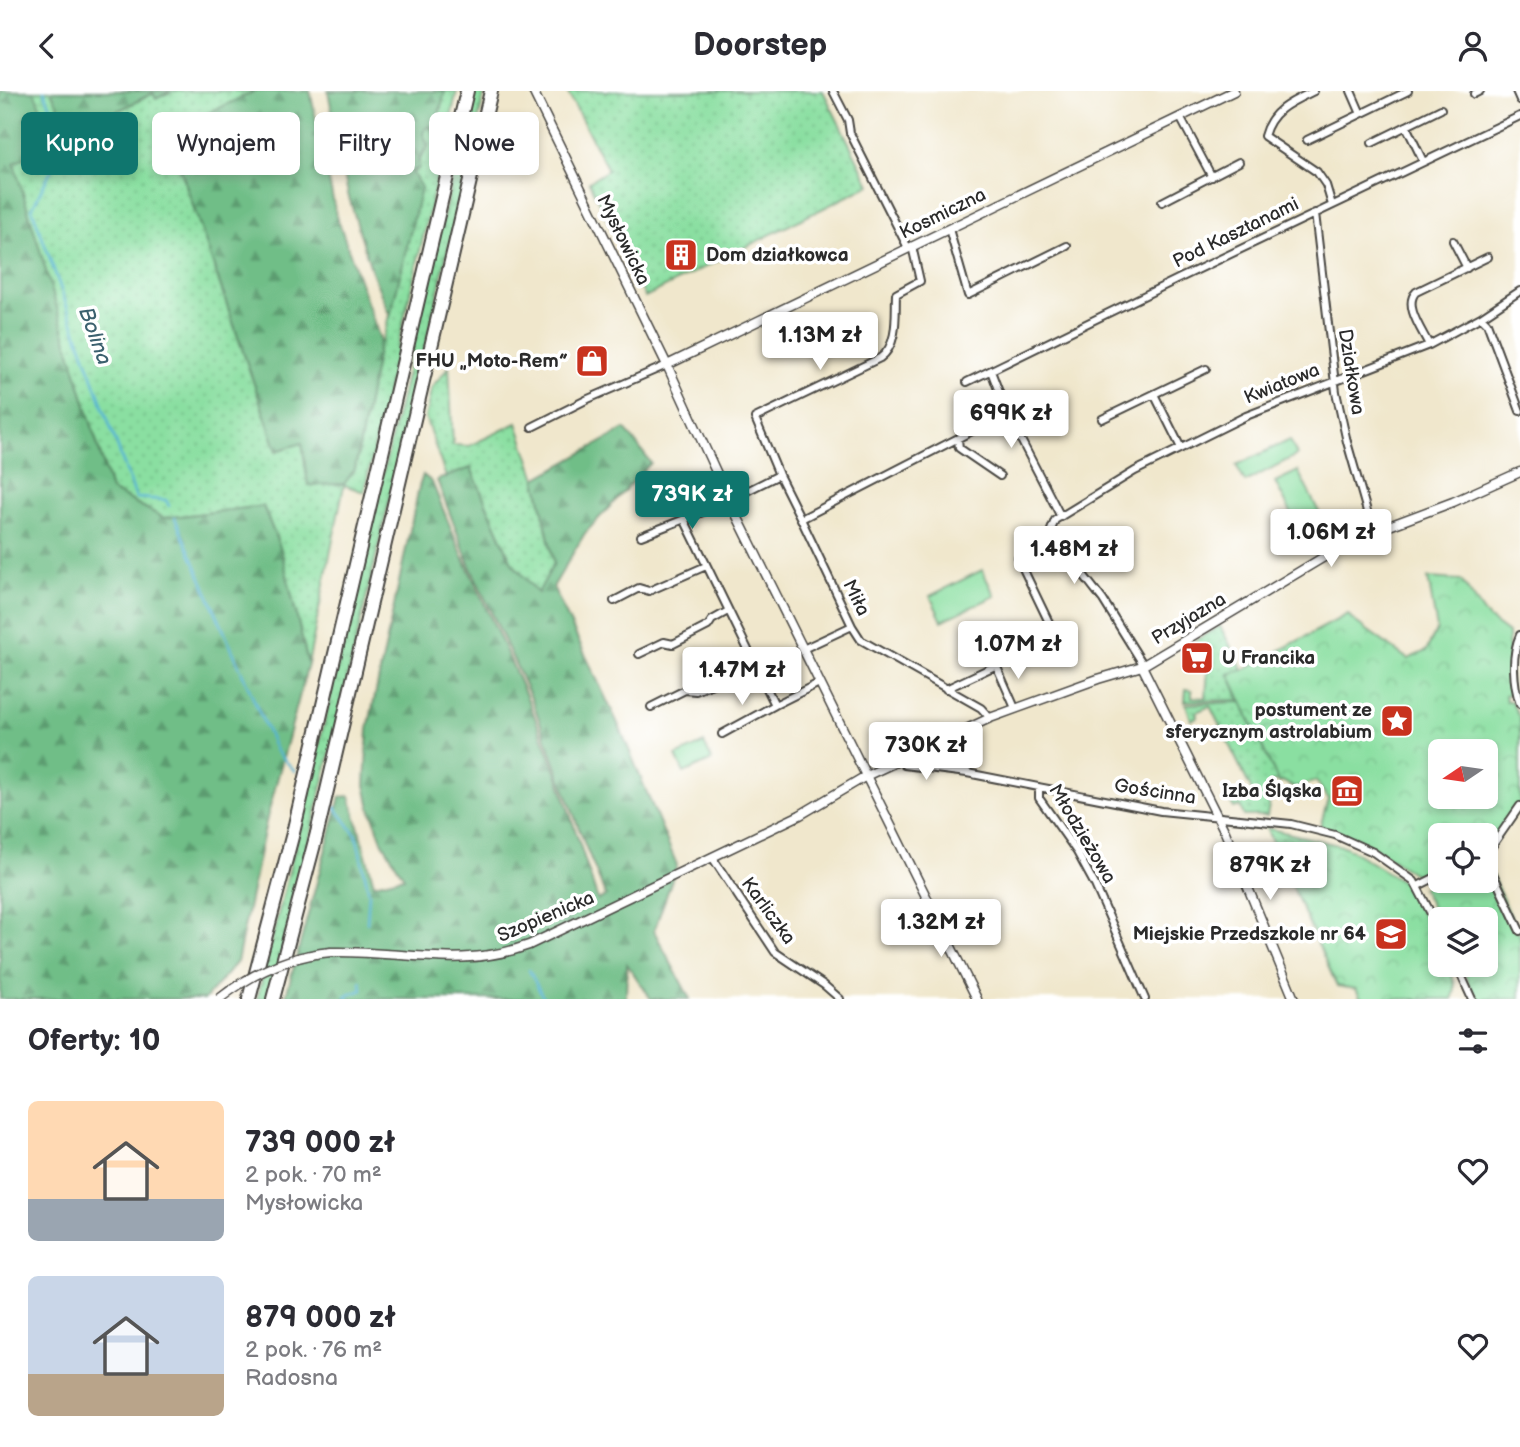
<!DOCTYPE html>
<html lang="pl">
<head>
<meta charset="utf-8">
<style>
  body { margin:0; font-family:"Balsamiq Sans",sans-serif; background:#f7f7f7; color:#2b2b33; height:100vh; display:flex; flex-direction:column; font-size:26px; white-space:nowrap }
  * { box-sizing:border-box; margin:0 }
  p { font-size:23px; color:#7c7c81 }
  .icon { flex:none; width:38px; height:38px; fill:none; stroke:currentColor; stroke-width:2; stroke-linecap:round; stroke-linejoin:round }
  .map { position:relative; height:908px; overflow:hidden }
  .panel { display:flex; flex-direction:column; background:#fff; flex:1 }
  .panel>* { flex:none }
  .banner { position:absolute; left:21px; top:21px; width:700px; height:63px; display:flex; gap:14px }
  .needle { width:46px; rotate:257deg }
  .fabs { position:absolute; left:1428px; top:648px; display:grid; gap:14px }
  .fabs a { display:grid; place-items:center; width:70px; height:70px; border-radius:10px; background:#fff; box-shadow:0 4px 10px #0003; font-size:35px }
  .price { position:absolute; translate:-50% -60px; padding:0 16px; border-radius:7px; background:#fff; color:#222; font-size:23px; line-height:46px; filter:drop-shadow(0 2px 4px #0008) }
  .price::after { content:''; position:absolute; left:50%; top:42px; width:21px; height:16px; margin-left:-10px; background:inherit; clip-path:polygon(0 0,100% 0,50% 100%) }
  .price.on { background:#0f766e; color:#fff }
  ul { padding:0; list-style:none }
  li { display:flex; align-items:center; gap:21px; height:175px; padding:0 28px }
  li span { display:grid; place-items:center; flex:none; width:196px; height:140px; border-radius:10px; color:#555 }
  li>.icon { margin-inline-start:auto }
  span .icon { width:84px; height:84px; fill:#fffc; stroke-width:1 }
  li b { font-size:30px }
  h2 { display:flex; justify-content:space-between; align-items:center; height:84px; padding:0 28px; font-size:30px }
  .chip { padding:0 24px; border-radius:10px; background:#fff; box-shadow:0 4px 10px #0003; font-size:24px; line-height:63px }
  .chip.on { background:#0f766e; color:#fff }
  header { display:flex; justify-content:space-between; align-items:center; height:91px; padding:0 28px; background:#fff; font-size:32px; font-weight:700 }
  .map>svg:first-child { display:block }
  .grass { fill:url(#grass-dots); stroke:#5a8566; stroke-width:2 }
  .forest { fill:url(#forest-firs); stroke:#4d7459; stroke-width:2 }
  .wetland { fill:url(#wetland-marsh); stroke:#5a8566; stroke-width:2 }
  .park { fill:url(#park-crowns); stroke:#5a8566; stroke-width:2; fill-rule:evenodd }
  .pitch { fill:#8adfa1; stroke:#5a8566; stroke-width:2 }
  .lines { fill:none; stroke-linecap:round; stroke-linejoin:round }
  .stream { stroke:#55b3d4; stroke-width:2.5 }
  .minor-casing { stroke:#494743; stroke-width:10 }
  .tertiary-casing { stroke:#494743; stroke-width:11 }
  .motorway-casing { stroke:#494743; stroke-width:16 }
  .minor { stroke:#fff; stroke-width:6 }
  .tertiary { stroke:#fff; stroke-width:8 }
  .motorway { stroke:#fff; stroke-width:12 }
  .tertiary-bridge-casing { stroke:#494743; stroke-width:11; stroke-linecap:butt }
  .tertiary-bridge { stroke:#fff; stroke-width:8 }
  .labels { text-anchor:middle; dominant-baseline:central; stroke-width:7; stroke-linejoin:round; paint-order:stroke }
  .street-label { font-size:19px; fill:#2b2b2b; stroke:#fff }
  .poi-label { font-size:19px; font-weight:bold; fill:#2b2b2b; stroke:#fff; text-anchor:end }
  .water-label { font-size:21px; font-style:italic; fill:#3c616f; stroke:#fff }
</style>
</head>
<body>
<header><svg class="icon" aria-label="back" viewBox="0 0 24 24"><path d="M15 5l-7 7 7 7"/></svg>Doorstep<svg class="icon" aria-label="person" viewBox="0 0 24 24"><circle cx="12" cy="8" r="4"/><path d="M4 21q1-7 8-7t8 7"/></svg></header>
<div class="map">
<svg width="1520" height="908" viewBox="0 0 1520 908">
  <defs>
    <pattern id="grass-dots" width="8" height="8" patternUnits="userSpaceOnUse" patternTransform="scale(1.75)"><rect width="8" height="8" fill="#8adfa1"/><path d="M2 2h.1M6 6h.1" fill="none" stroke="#77c08b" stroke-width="1.8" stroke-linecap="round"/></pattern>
    <pattern id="forest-firs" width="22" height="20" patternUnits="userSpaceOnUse" patternTransform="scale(1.75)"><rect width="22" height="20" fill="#6fbe87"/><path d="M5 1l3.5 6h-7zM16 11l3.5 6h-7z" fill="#5b9b6f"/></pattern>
    <pattern id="wetland-marsh" width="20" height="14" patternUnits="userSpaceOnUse" patternTransform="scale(1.75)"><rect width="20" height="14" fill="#8adfa1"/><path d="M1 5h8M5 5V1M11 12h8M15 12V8" fill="none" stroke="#77c08b"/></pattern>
    <pattern id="park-crowns" width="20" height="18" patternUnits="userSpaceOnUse" patternTransform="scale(1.75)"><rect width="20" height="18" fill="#8adfa1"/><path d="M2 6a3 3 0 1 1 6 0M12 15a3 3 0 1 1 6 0" fill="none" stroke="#77c08b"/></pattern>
  </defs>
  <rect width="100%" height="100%" fill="#fff"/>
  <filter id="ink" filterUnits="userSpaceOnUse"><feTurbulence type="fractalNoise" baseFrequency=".0143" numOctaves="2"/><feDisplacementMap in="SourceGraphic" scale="14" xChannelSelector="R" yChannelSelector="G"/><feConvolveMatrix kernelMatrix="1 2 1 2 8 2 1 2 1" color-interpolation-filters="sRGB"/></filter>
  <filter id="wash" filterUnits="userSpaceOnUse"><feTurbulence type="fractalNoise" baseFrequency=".00686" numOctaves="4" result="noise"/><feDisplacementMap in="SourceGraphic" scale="28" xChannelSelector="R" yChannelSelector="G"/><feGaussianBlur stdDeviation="1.57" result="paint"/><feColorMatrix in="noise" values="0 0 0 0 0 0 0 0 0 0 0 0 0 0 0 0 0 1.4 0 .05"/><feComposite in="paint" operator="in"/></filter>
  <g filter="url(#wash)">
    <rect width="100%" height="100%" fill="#f0e7cc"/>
    <path class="grass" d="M172,0H255L168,42L277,359L302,352L355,378L380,248L382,252L421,97L412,81L419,77V69L425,61L423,42L426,37L431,35L432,39H435L445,0H457L364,401L344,394L308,573L281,459L263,415L163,427L111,399L13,71L154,2L156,7Z
      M473,0H485L310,747L270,908H257L296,752Z
      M567,0H823L870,94L645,206L589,91L608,79Z
      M449,276L453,354L469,355L517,332L536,388L554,473L538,503L512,472L471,377L446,386L425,326L432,296Z
      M1220,535L1243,579L1229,583L1240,609L1185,610L1186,598L1192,599V606L1206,607L1209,560L1196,558L1195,562H1190V553Z
      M1241,611L1278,689L1270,692L1272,698L1267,725H1244L1240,715L1234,717L1230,710L1237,707L1240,712L1254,704L1210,615L1196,621L1197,626L1191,629L1186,613Z"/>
    <path class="forest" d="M0,0H172L156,8L153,2L14,72L111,399L164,427L263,415L281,459L308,573L266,731L237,871L205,908H0Z
      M255,0H310L336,123L380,248L355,378L344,393L308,394L302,352L277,360L168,41Z
      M328,0H445L435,39L434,42L431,35L426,37L423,42L428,55L419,68V77L412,81L421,97L390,226L371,178L348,103Z
      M625,338L651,372L585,442L553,496L620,637L677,774L654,840L690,908H651L627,873L626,908H285L340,706L350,705L374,793L404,786L383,752L370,717L365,694L368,638L419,396L423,384L432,391L456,450L529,611L558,686L598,809L606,805L585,754L532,609L470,475L437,389L471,377L512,472L538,502L554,472L536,388Z"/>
    <path class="wetland" d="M34,0H51C57,14 70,32 64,46L57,47L48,36Z"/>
    <path class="park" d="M1428,487L1461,489L1488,527L1508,542L1510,603L1505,604L1506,610H1511L1520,628V710L1494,747L1486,752V744H1440V774L1421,783H1414L1375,757L1320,736L1328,708L1316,690L1295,697L1282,690L1279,692L1229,583L1243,579L1348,523L1353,529L1408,568L1426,560L1437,538ZM1440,660H1486V705H1440Z
      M1266,737L1346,756L1408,794L1440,860V873H1447C1452,885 1459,896 1452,908H1361L1356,898L1337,895Z
      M1486,772L1520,845V908H1477L1460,873H1486V828H1440V834L1422,797L1440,788L1486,789Z"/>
    <path class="pitch" d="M1290,349L1297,364L1245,391L1236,374Z
      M1298,380L1321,425L1299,437L1275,391Z
      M982,479L995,505L942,530L930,505Z
      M704,652L712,669L684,682L676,665Z"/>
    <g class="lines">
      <path class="stream" d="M44,0L65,49L61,57
        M59,63L32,118L136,407L166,409L169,415
        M175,427L276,660L295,680
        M335,716L356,744L369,802L367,832
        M529,879L544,908
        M348,908L346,905L362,899L361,891"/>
    </g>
  </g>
  <g filter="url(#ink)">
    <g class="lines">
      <defs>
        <path id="minor" d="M833,0L848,29L850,42L908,157
          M1314,0C1291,11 1271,19 1264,45L1317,81L1326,94L1332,114
          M1351,0L1361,23
          M1516,0L1520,9
          M1474,3L1480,0
          M1180,26L1212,86
          M1406,35L1423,70
          M1307,49L1408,0
          M1372,52L1441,18
          M1162,111L1239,71
          M1315,122L1336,301L1347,351L1373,441
          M949,138L968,204L1067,155
          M1453,150L1467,177
          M912,155L920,190L896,203C895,223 899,254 880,267L755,327L779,384L801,428L1007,322
          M1481,226L1487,232L1520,320
          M1429,254C1422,239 1403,214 1416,201L1488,166
          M991,280L1007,322L1061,426
          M967,291L1178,188L1520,25
          M1154,303L1181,357
          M1102,328L1206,278
          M532,336L588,308L667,274
          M958,348L959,357L1000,385
          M684,428L775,614L819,592
          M801,428L852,535L861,549L981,617L990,627
          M641,445L713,417L779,384
          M614,510L639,497L649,500L706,475
          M1520,544C1511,564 1513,593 1520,613
          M803,558L852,535
          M639,563L664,551L673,553L708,535L712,529L728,520
          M996,574L1015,617
          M1142,575L1141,570L1103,509L1054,446L1051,439L1055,429L1135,380L1246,325L1429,254L1481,226L1520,200
          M946,598L1056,546L1018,467
          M651,616L685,599L696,600L755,575
          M961,641L967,682
          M722,643L775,614
          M900,669L904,674L967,682L1161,720L1291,733L1335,744L1373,761L1414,790L1440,840
          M1039,697V707L1077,761L1095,794L1145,908
          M1486,764L1520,715
          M712,766L775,861L824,894L840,908
          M1486,768L1520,840
          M1418,795L1440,784
          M1456,873L1472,908"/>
        <path id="tertiary" d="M533,0L667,274L729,409L977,908
          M667,274L1234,0
          M1142,575L1225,741L1294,908
          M331,861C400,859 461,879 529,854L800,724L866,685L990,627L1098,588L1142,575L1334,460L1373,441L1453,411L1520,381"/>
        <path id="motorway" d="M249,908L293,742L467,0
          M273,908L317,742L491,0"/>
      </defs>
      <use href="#minor" class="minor-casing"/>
      <use href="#tertiary" class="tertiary-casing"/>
      <use href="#motorway" class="motorway-casing"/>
      <use href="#minor" class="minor"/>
      <use href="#tertiary" class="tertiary"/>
      <use href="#motorway" class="motorway"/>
      <defs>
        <path id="tertiary-bridge" d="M219,908C252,882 288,865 331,861"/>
      </defs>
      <use href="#tertiary-bridge" class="tertiary-bridge-casing"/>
      <use href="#tertiary-bridge" class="tertiary-bridge"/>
    </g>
  </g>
  <defs>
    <symbol id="building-square" viewBox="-11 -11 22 22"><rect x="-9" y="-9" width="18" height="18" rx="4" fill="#c8321e" stroke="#fff"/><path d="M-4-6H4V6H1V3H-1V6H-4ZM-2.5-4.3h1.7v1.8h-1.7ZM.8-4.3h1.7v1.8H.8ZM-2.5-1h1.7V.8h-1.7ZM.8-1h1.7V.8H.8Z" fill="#fff"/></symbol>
    <symbol id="shop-square" viewBox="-11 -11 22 22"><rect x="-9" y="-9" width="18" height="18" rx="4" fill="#c8321e" stroke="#fff"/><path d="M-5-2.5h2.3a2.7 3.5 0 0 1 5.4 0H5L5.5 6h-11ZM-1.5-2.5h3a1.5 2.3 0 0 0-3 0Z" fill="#fff"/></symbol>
    <symbol id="supermarket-square" viewBox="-11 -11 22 22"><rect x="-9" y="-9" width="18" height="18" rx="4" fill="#c8321e" stroke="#fff"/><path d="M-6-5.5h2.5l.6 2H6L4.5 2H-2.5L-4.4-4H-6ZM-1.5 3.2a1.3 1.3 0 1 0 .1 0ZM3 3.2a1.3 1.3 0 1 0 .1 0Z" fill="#fff"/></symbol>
    <symbol id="sight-square" viewBox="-11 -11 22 22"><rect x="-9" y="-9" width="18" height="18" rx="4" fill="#c8321e" stroke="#fff"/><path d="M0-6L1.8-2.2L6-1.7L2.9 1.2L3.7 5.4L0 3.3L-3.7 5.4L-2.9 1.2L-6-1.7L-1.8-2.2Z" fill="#fff"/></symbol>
    <symbol id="museum-square" viewBox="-11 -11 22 22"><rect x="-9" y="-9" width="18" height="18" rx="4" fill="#c8321e" stroke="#fff"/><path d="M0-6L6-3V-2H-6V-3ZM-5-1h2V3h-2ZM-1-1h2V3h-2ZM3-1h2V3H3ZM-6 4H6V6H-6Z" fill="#fff"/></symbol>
    <symbol id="school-square" viewBox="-11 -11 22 22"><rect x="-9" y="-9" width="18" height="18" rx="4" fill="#c8321e" stroke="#fff"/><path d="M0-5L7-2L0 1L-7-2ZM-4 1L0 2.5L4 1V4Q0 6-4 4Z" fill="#fff"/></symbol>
  </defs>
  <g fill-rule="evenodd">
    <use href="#building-square" x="662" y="145" width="38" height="38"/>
    <use href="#shop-square" x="573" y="251" width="38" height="38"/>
    <use href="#supermarket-square" x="1178" y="548" width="38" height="38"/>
    <use href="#sight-square" x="1378" y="611" width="38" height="38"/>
    <use href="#museum-square" x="1328" y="681" width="38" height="38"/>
    <use href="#school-square" x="1372" y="824" width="38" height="38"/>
  </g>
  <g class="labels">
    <g class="street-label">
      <text transform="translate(943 123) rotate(-26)">Kosmiczna</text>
      <text transform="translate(1236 142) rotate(-26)">Pod Kasztanami</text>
      <text transform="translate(623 149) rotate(64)">Mysłowicka</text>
      <text transform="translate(1351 281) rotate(81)">Działkowa</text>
      <text transform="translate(1282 293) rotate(-22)">Kwiatowa</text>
      <text transform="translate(856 507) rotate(64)">Miła</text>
      <text transform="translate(1189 528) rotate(-31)">Przyjazna</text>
      <text transform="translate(1155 701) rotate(9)">Gościnna</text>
      <text transform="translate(1082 743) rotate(59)">Młodzieżowa</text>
      <text transform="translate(768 820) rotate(54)">Karliczka</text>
      <text transform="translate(546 826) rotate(-23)">Szopienicka</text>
    </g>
    <g class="poi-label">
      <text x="706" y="164" text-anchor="start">Dom działkowca</text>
      <text x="568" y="270">FHU „Moto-Rem”</text>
      <text x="1222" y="567" text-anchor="start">U Francika</text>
      <text x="1372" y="619">postument ze<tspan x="1372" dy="22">sferycznym astrolabium</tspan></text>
      <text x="1322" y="700">Izba Śląska</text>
      <text x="1366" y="843">Miejskie Przedszkole nr 64</text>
    </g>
    <g class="water-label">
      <text transform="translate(95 245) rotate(70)">Bolina</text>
    </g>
  </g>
</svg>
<div class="fabs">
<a><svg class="needle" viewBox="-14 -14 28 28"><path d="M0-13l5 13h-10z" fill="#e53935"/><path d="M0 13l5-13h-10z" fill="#7c7c81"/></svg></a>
<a><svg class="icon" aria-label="locate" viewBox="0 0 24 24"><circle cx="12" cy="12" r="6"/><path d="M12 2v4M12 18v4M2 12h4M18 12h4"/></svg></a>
<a><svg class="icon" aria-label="layers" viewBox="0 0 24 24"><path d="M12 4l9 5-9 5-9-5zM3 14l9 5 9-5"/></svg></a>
</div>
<b class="price" style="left:820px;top:281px">1.13M zł</b>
<b class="price" style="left:1011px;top:359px">699K zł</b>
<b class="price on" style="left:692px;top:440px">739K zł</b>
<b class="price" style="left:1331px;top:478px">1.06M zł</b>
<b class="price" style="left:1074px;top:495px">1.48M zł</b>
<b class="price" style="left:1018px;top:590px">1.07M zł</b>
<b class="price" style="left:742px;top:616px">1.47M zł</b>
<b class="price" style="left:926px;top:691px">730K zł</b>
<b class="price" style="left:1270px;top:811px">879K zł</b>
<b class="price" style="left:941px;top:868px">1.32M zł</b>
<div class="banner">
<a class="chip on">Kupno</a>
<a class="chip">Wynajem</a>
<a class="chip">Filtry</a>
<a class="chip">Nowe</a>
</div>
</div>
<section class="panel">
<h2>Oferty: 10<svg class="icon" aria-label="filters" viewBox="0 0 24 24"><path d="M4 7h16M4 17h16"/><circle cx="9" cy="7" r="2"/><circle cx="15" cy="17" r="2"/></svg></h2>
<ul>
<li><span style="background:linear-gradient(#ffd9b3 70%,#9aa5b1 0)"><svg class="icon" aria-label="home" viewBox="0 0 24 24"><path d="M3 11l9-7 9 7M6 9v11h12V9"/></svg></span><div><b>739 000 zł</b><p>2 pok. · 70 m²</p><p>Mysłowicka</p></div><svg class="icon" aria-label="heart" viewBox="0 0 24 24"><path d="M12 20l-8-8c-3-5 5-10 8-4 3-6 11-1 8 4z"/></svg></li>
<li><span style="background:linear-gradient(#c9d6e8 70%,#b9a48a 0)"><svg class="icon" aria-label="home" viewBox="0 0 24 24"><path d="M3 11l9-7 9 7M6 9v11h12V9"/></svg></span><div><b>879 000 zł</b><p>2 pok. · 76 m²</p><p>Radosna</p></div><svg class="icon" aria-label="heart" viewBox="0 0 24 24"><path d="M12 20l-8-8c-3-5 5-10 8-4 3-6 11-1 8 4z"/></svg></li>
</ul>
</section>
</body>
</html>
